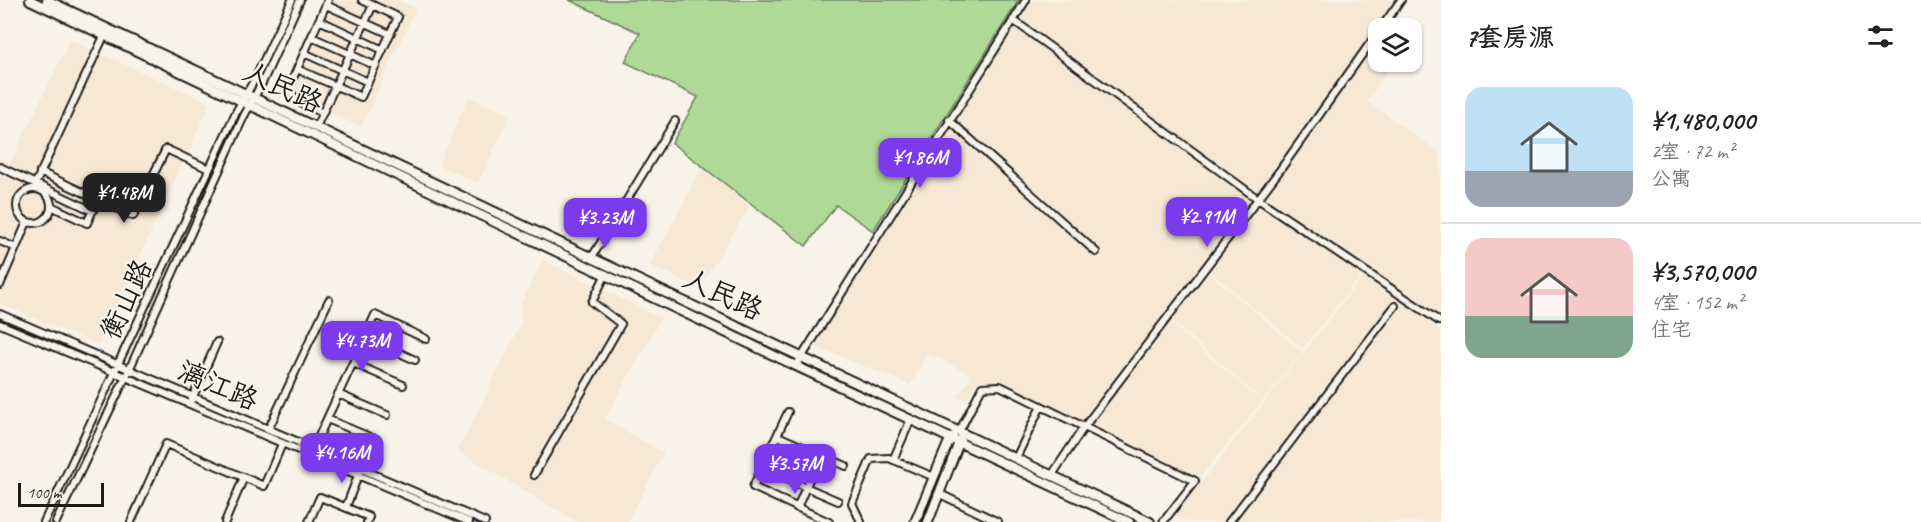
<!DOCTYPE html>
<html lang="zh">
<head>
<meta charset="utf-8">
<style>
  body { margin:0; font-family:Caveat,"LXGW WenKai TC",sans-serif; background:#f2f2f2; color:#222; height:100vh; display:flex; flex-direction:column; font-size:22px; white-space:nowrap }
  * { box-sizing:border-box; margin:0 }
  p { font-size:20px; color:#767676 }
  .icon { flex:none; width:33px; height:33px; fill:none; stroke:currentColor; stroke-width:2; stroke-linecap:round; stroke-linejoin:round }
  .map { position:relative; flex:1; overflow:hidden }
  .side { display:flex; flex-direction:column; background:#fff; width:480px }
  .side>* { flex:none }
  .tools { position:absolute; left:1368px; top:18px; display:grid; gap:12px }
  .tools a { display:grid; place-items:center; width:54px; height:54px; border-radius:12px; background:#fff; box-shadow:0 2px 4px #0004; font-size:30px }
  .scale { position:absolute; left:18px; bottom:15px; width:86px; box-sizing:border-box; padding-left:6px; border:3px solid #1c1c1c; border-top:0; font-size:16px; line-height:21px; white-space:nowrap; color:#1c1c1c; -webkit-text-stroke:4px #f7f3e8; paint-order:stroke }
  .price { position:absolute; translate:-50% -51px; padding:0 14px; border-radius:12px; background:#7c3aed; color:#fff; font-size:20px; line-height:39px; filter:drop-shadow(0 2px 3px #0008) }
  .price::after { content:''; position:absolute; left:50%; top:36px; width:18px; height:14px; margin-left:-9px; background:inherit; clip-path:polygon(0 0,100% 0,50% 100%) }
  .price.current { background:#222; color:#fff }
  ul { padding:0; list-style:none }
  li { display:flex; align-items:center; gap:18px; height:150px; padding:0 24px }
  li+li { border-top:2px solid #e0e0e0 }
  li span { display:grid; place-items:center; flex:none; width:168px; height:120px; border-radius:18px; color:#555 }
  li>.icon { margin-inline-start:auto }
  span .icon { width:72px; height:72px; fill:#fffc; stroke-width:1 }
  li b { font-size:26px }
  h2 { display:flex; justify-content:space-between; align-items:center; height:72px; padding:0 24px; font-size:26px }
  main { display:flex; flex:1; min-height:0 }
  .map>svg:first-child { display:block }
  .built { fill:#f6e8d4 }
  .green { fill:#afd997; stroke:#667a5a; stroke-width:1.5 }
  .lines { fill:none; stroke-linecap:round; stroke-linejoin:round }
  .minor-casing { stroke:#1c1c1c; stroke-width:10 }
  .major-casing { stroke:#1c1c1c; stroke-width:12 }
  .minor { stroke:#f7f3e8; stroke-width:6 }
  .major { stroke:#f7f3e8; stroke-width:8 }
  .labels { text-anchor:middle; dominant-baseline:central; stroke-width:5; stroke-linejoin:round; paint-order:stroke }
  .street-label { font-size:28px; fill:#1c1c1c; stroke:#f7f3e8 }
</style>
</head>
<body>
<main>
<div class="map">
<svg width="1441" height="522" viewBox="0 0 1441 522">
  <rect width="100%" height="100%" fill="#f7f3e8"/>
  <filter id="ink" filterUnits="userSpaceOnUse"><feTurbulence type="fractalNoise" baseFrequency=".0167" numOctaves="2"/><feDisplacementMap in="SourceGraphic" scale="12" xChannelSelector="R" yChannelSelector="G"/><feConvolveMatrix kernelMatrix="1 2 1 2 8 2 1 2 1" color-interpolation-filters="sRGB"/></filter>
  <g filter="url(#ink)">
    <path class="built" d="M332,0H398L416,8L361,127L297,98L294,91V85Z
      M1032,0H1395L1368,36L1378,45V62H1394L1367,101L1441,154V323L1364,272L1303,349L1205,267L1165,318L1262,402L1200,477L1002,382L978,381L966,401L958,397L971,375L928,353L910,385L815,346Z
      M70,40L210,103L99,345L0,304V159L10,163Z
      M469,97L510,115L478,183L438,165Z
      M702,167L750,206L699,288L650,265Z
      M543,260L661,318L605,419L664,453L627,522H577L458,451L521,324V304Z
      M1209,273L1302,352L1263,401L1172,321Z
      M1363,276L1439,329L1441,327V522H1188L1175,516Z"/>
    <path class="green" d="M569,0H1019L873,231L836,205L806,246L672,143L698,97L625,62L640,33Z"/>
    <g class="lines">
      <defs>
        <path id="minor" d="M326,5L390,34
          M319,20L383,50
          M1013,20L1258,199L1439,321
          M1381,28L1401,0
          M312,37L376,66
          M304,53L368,82
          M297,69L361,97L398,17L362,0
          M323,113C310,107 292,103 289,87L328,0
          M949,120L1096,252
          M316,127L373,5
          M0,167L93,211
          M40,172L133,216L166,149L209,169
          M17 206a17 17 0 1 1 34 0a17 17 0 1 1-34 0Z
          M33,189L104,36
          M51,206L87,223L98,199
          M0,241L16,248
          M592,257L675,121
          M0,285L27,222
          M0,314L485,522
          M0,324L469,522
          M365,337L415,360
          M353,363L403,385
          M796,366L1026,0
          M338,394L387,415
          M192,399L217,342
          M788,412L753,487L829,522
          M327,419L377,440
          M268,430L329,300
          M959,432L982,387L1000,386L1195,481L1163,522
          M778,436L846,466
          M313,449L375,315L426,339
          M1016,458L1041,406
          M893,460L911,419
          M762,468L838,501
          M534,475L621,324L592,302L606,274
          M1052,475L1084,427L1280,170L1378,32
          M940,494L998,522
          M346,507L359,473
          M797,508L820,454
          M44,522L236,112L256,77L292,0
          M56,522L129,370L244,116L263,81L300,0
          M131,522L166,444L264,486L282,444
          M225,522L244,477
          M309,522L320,497L369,517L367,522
          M861,522L852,503L871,459L889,458L934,477
          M1229,522L1395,306"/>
        <path id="major" d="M30,0L796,366L1129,522
          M47,0L1150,522
          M915,522L950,439L953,437
          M928,522L960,440"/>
      </defs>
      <use href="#minor" class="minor-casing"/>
      <use href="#major" class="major-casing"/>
      <use href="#minor" class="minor"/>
      <use href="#major" class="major"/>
    </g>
  </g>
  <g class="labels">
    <g class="street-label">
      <text transform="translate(283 87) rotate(25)">人民路</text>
      <text transform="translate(723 294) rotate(25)">人民路</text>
      <text transform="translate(126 299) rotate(-65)">衡山路</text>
      <text transform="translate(218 385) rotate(23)">漓江路</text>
    </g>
  </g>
</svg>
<div class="tools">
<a><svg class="icon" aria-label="layers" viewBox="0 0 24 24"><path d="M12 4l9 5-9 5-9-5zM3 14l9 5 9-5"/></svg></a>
</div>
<div class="scale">100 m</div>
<b class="price" style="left:920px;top:189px">¥1.86M</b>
<b class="price current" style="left:124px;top:224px">¥1.48M</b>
<b class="price" style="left:1207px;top:248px">¥2.91M</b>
<b class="price" style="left:605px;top:249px">¥3.23M</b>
<b class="price" style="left:362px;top:372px">¥4.73M</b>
<b class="price" style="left:342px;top:484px">¥4.16M</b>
<b class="price" style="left:795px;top:495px">¥3.57M</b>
</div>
<section class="side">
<h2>7套房源<svg class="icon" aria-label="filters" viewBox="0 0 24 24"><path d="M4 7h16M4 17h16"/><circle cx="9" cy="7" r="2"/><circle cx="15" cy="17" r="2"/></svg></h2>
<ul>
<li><span style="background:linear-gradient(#bfe0f5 70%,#9aa5b1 0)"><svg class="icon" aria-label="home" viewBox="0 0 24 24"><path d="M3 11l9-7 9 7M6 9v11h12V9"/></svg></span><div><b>¥1,480,000</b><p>2室 · 72 m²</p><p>公寓</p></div></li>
<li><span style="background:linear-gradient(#f6c9c9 65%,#7fa58c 0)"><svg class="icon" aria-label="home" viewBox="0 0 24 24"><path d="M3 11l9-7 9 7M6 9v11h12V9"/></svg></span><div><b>¥3,570,000</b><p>4室 · 152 m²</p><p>住宅</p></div></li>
</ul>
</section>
</main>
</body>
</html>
